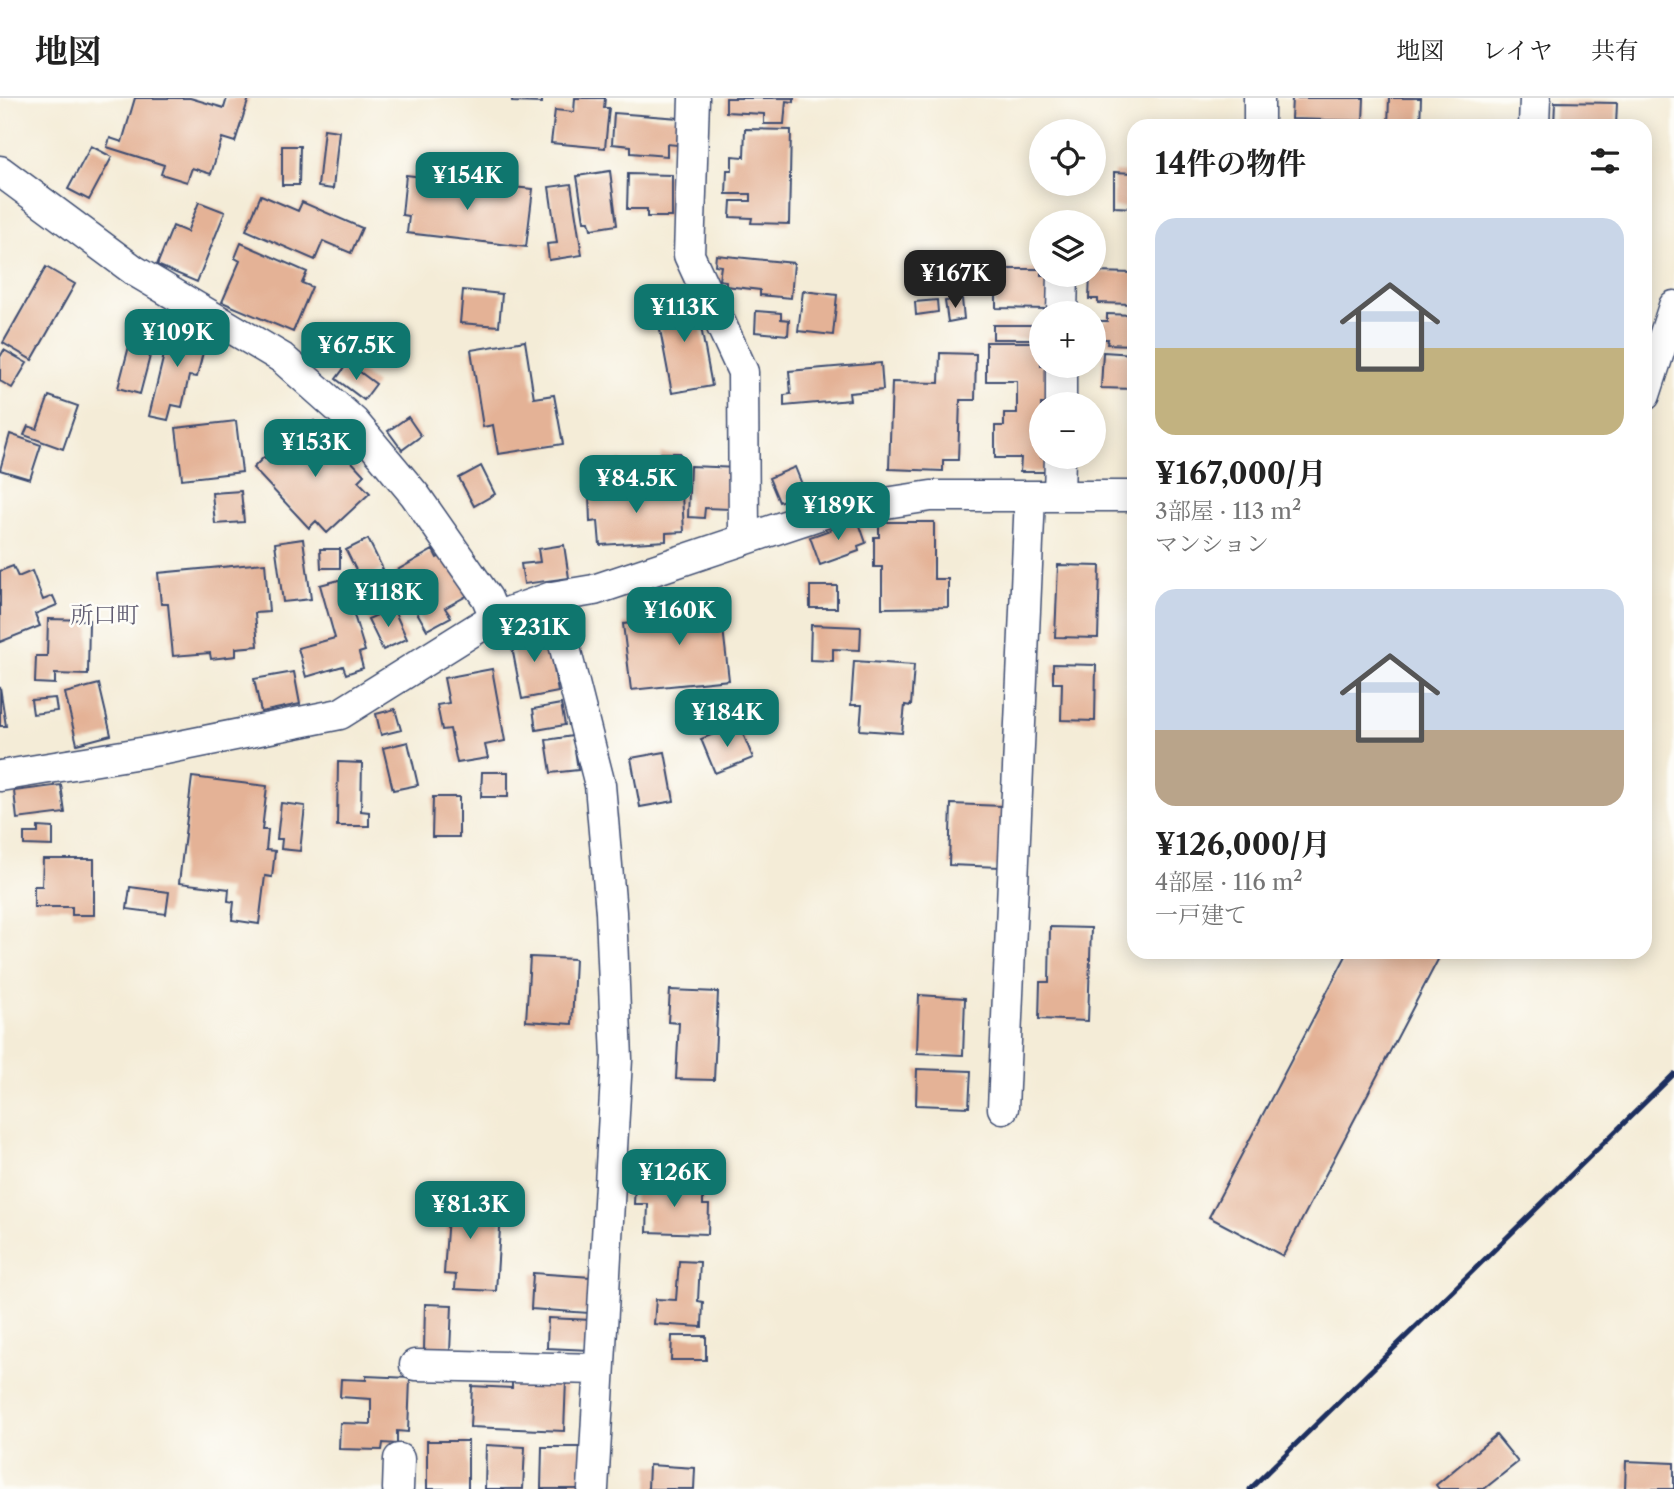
<!DOCTYPE html>
<html lang="ja">
<head>
<meta charset="utf-8">
<style>
  body { margin:0; font-family:"Libre Caslon Text","Noto Serif JP",serif; background:#f2f2f2; color:#222; height:100vh; display:flex; flex-direction:column; font-size:26px; white-space:nowrap }
  * { box-sizing:border-box; margin:0 }
  p { font-size:23px; color:#767676 }
  .icon { flex:none; width:38px; height:38px; fill:none; stroke:currentColor; stroke-width:2; stroke-linecap:round; stroke-linejoin:round }
  .map { position:relative; flex:1; overflow:hidden }
  .sheet { position:absolute; left:1127px; top:21px; width:525px; height:840px; display:flex; flex-direction:column; background:#fff; border-radius:21px; box-shadow:0 4px 18px #0003 }
  .sheet>* { flex:none }
  .controls { position:absolute; left:1029px; top:21px; display:grid; gap:14px }
  .controls a { display:grid; place-items:center; width:77px; height:77px; border-radius:50%; background:#fff; box-shadow:0 4px 18px #0003; font-size:35px }
  .price { position:absolute; translate:-50% -60px; padding:0 16px; border-radius:14px; background:#0f766e; color:#fff; font-size:23px; line-height:46px; filter:drop-shadow(0 2px 4px #0008) }
  .price::after { content:''; position:absolute; left:50%; top:42px; width:21px; height:16px; margin-left:-10px; background:inherit; clip-path:polygon(0 0,100% 0,50% 100%) }
  .price.selected { background:#222; color:#fff }
  ul { padding:0; list-style:none }
  li { display:grid; align-content:center; gap:14px; height:371px; padding:0 28px }
  li span { display:grid; place-items:center; height:217px; border-radius:21px; color:#555 }
  li>.icon { margin-inline-start:auto }
  span .icon { width:126px; height:126px; fill:#fffc; stroke-width:1 }
  li b { font-size:30px }
  h2 { display:flex; justify-content:space-between; align-items:center; height:84px; padding:0 28px; font-size:30px }
  header { display:flex; align-items:center; gap:42px; box-sizing:border-box; height:98px; padding:0 35px; background:#fff; border-bottom:2px solid #e0e0e0 }
  header strong { font-size:33px }
  nav { display:flex; gap:38px; margin-inline-start:auto; font-size:24px }
  .map>svg:first-child { display:block }
  .building { fill:#e4b296 }
  .lines { fill:none; stroke-linecap:round; stroke-linejoin:round }
  .street-casing { stroke:#3c4b70; stroke-width:33 }
  .street { stroke:#fff; stroke-width:30 }
  .rail { stroke:#1b2f5e; stroke-width:5 }
  .labels { text-anchor:middle; dominant-baseline:central; stroke-width:5; stroke-linejoin:round; paint-order:stroke }
  .quarter-label { font-size:23px; fill:#615d72; stroke:#fdfcf7 }
</style>
</head>
<body>
<header>
<strong>地図</strong>
<nav><a>地図</a><a>レイヤ</a><a>共有</a></nav>
</header>
<div class="map">
<svg width="1674" height="1391" viewBox="0 0 1674 1391">
  <rect width="100%" height="100%" fill="#fdfcf7"/>
  <filter id="ink" filterUnits="userSpaceOnUse"><feTurbulence type="fractalNoise" baseFrequency=".0143" numOctaves="2"/><feDisplacementMap in="SourceGraphic" scale="14" xChannelSelector="R" yChannelSelector="G"/><feConvolveMatrix kernelMatrix="1 2 1 2 8 2 1 2 1" color-interpolation-filters="sRGB"/></filter>
  <filter id="wash" filterUnits="userSpaceOnUse"><feTurbulence type="fractalNoise" baseFrequency=".00686" numOctaves="4" result="noise"/><feDisplacementMap in="SourceGraphic" scale="28" xChannelSelector="R" yChannelSelector="G"/><feGaussianBlur stdDeviation="1.57" result="paint"/><feColorMatrix in="noise" values="0 0 0 0 0 0 0 0 0 0 0 0 0 0 0 0 0 1.4 0 .05"/><feComposite in="paint" operator="in"/></filter>
  <g filter="url(#wash)">
    <rect width="100%" height="100%" fill="#f4ecd7"/>
    <g id="blocks">
      <path class="building" d="M135,0H190L224,10L227,0H249L235,44L222,40L211,76L192,70L187,84L161,76L164,67L107,49L110,40L122,44Z
        M512,0H542V5L512,4Z
        M575,0H605L604,10H609L605,50L551,45L555,12L574,14Z
        M726,0H794V4L786,3L784,26H764V16L726,14Z
        M1292,0H1364L1363,23L1291,21Z
        M1389,0H1421L1420,28H1388Z
        M1555,4L1617,5L1616,28H1554Z
        M614,15L679,20L677,47L667,46V58L631,55V48L612,46Z
        M324,31L339,33L333,91L318,89Z
        M745,31L791,32L789,126L751,125L752,120L730,119L731,103H751V96H726L727,72H732V58L744,59Z
        M91,48L112,59L89,102L68,91Z
        M282,48H300L299,87H282Z
        M610,73L617,127L591,131L589,123H584L577,78Z
        M1114,74L1134,75V110L1114,109Z
        M628,76L672,77V119H647V111H627Z
        M406,77L440,81L439,87L501,94V88L533,91L526,149L407,135L409,118L402,117Z
        M571,86L582,157L549,162L547,146L557,145L549,89Z
        M261,97L298,113L302,104L362,130L351,155L323,143L315,162L246,132Z
        M199,104L225,114L197,184L157,167L173,128L187,134Z
        M241,145L307,174L302,185L312,189L293,234L222,204L240,163L235,160Z
        M716,157L794,165L791,200L760,197V192L726,188V183L719,182L721,168L715,167Z
        M46,169L75,186L32,262L3,245Z
        M996,171H1041V177H1049L1048,211L996,210Z
        M1094,174L1134,175V206L1098,205V201H1089L1090,177H1094Z
        M463,192L502,196L499,228L460,225Z
        M803,193L837,197L833,237L798,233Z
        M695,197L712,288L672,295L655,205Z
        M962,201L964,221L948,224L945,203Z
        M937,202L938,214L916,217L915,204Z
        M756,213L781,215V221L789,222L788,237L755,234Z
        M1107,216L1134,217L1133,247L1107,246L1108,241H1099L1100,223H1107Z
        M137,218L159,224L140,296L118,290Z
        M172,224L198,231L196,240L206,242L197,279L189,278L182,309L172,307L168,322L149,318Z
        M993,227H1032L1033,241H993Z
        M525,243L534,300L554,297L563,346L498,356L493,327L483,329L471,252Z
        M986,244H1041V268H1046V306H1041V359H1046V374H1020L1021,360H995V328H1004V315H1017V283H986Z
        M4,252L27,265L12,290L0,283V259Z
        M1103,254L1134,256V291L1101,290Z
        M940,255L976,256L975,302H960L958,362H943V373L889,371L892,284L939,285Z
        M348,265L376,286L364,302L336,281Z
        M881,265L883,292L849,295L850,302L784,308V297L791,296L789,273Z
        M49,298L78,308L63,351L24,337L28,328L37,331Z
        M408,319L421,338L402,352L388,333Z
        M236,323L242,374L182,381L176,330Z
        M314,323L364,377L358,383L370,395L327,435L316,423L309,430L253,370L264,359L270,365Z
        M10,336L41,347L30,381L0,372Z
        M661,355H680L679,379L660,378Z
        M621,362L626,377L595,386L591,371Z
        M481,368L495,396L474,408L459,380Z
        M690,368L738,370L731,411L705,410L704,420L688,419Z
        M795,369L805,394L779,404L769,380Z
        M661,389V398L682,396L684,434L666,435V443L600,447L598,423L590,424L589,394Z
        M241,393L244,424L215,426L212,395Z
        M858,422L866,445L858,448L859,453L820,467L810,439Z
        M879,424H934V481H948V509L882,510V469H874V439H879Z
        M303,441L311,501L283,504L275,445Z
        M368,441L383,471L361,482L346,452Z
        M564,447L569,480L524,486L521,466L540,464L538,451Z
        M320,451H340V470H321Z
        M433,452L437,460L445,456L468,497L445,510L451,519L427,532L394,474Z
        M265,465L269,514L255,515L258,548L236,550V558L211,561L210,555L173,558L168,506H161L158,475Z
        M1058,467L1100,468L1098,540L1055,539Z
        M13,468L18,479L32,473L43,502L53,498L57,507L35,516L40,528L0,544V473Z
        M343,481L365,553L359,555L363,570L346,576L343,568L306,579L298,550L335,540L320,487Z
        M810,488H837V510H810Z
        M719,496L729,582L631,592L623,526L678,520L676,501Z
        M393,510L407,541L383,552L368,521Z
        M48,521L89,522L88,577L55,576V586L35,585L36,558H47Z
        M811,527L861,529L860,552L833,551V563L810,562Z
        M547,532L558,594L522,601L510,539Z
        M854,563L914,567L911,608L905,607L902,635L860,632L862,607H851Z
        M1053,566L1096,567L1095,623L1061,622L1062,585H1053Z
        M492,571L505,643L485,647L488,660L457,665L450,631L442,632L437,607L449,605L444,580Z
        M294,574L300,606L261,614L254,581Z
        M99,586L111,637L77,646L65,595Z
        M0,589L6,628H0Z
        M55,600L57,613L33,616L31,602Z
        M561,606L565,627L536,632L533,611Z
        M395,611L401,632L381,637L376,616Z
        M739,626L753,660L715,675L701,641Z
        M573,638L578,672L551,675L546,642Z
        M408,644L418,687L393,692L383,650Z
        M665,654L674,703L640,709L631,660Z
        M338,664L362,665L361,713L369,714V728H337Z
        M482,674H508V699H481Z
        M192,679L267,688L262,732H268L266,752L275,753L272,779L265,778L259,826L232,822L234,804L228,803L229,791L179,785Z
        M61,687L65,715L17,721L14,693Z
        M433,699H459V739H432Z
        M281,705L305,708L300,753L281,751L282,741H277Z
        M951,706L1003,708L1001,769L949,767Z
        M38,729L53,730V748L24,747V735H38Z
        M43,761H94V817H72V809H34V788H42Z
        M130,789L169,794L166,816L127,811Z
        M1050,829L1091,830L1088,923L1039,921L1040,884H1049Z
        M1348,854H1442L1283,1158L1209,1119Z
        M530,859L575,861L572,926L526,923Z
        M670,892L718,894L714,982L676,981L679,925L668,924Z
        M919,897L965,900L963,957L917,955Z
        M917,971L971,973L969,1009L916,1007Z
        M635,1087L703,1089V1107H709L708,1136L647,1134L648,1106H634Z
        M432,1094L478,1098L477,1114L501,1115L496,1193L455,1191L456,1177L444,1176L448,1117L431,1115Z
        M679,1163L700,1164L698,1203L703,1204L702,1229L654,1226L656,1201L676,1202Z
        M533,1175L591,1179L589,1215L531,1211Z
        M425,1206L452,1207L450,1254L424,1253Z
        M548,1220L592,1222L590,1252L547,1250Z
        M672,1238H706V1262H671Z
        M366,1278L410,1280L408,1334L397,1333V1346L383,1345L382,1352L339,1351L340,1325L371,1326V1301L340,1299L341,1281L366,1282Z
        M512,1280L566,1282L564,1333L470,1329L472,1288L512,1290Z
        M1496,1337L1518,1364L1484,1391H1439L1436,1387Z
        M427,1343H468V1391H427Z
        M486,1347L525,1349L523,1391H485Z
        M542,1349H582L581,1391H541Z
        M1626,1363L1674,1365V1391H1625Z
        M649,1367L695,1370L694,1391H648Z"/>
    </g>
  </g>
  <g filter="url(#ink)">
    <use href="#blocks" fill-opacity="0" stroke="#3c4b70" stroke-width="2"/>
    <g class="lines">
      <defs>
        <path id="street" d="M694,0L689,157L743,274L744,440
          M1259,28V0
          M1534,28L1535,0
          M0,73L135,173L282,260L354,324L415,397L487,500L495,519
          M1062,215L1063,177
          M1645,297L1674,208
          M1061,306V268
          M1059,397L1060,359
          M552,499L600,687L611,814L617,961L593,1391
          M0,678L165,651L340,616L495,519L552,499L594,492L827,414L931,398H1134
          M1003,1010L1030,399
          M415,1267L599,1271
          M398,1391L399,1361"/>
      </defs>
      <use href="#street" class="street-casing"/>
      <use href="#street" class="street"/>
      <path class="rail" d="M1250,1391L1674,976"/>
    </g>
  </g>
  <g class="labels">
    <g class="quarter-label">
      <text x="105" y="517">所口町</text>
    </g>
  </g>
</svg>
<div class="controls">
<a><svg class="icon" aria-label="locate" viewBox="0 0 24 24"><circle cx="12" cy="12" r="6"/><path d="M12 2v4M12 18v4M2 12h4M18 12h4"/></svg></a>
<a><svg class="icon" aria-label="layers" viewBox="0 0 24 24"><path d="M12 4l9 5-9 5-9-5zM3 14l9 5 9-5"/></svg></a>
<a>+</a>
<a>−</a>
</div>
<b class="price" style="left:467px;top:114px">¥154K</b>
<b class="price selected" style="left:955px;top:212px">¥167K</b>
<b class="price" style="left:684px;top:246px">¥113K</b>
<b class="price" style="left:177px;top:271px">¥109K</b>
<b class="price" style="left:356px;top:284px">¥67.5K</b>
<b class="price" style="left:315px;top:381px">¥153K</b>
<b class="price" style="left:636px;top:417px">¥84.5K</b>
<b class="price" style="left:838px;top:444px">¥189K</b>
<b class="price" style="left:388px;top:531px">¥118K</b>
<b class="price" style="left:679px;top:549px">¥160K</b>
<b class="price" style="left:534px;top:566px">¥231K</b>
<b class="price" style="left:727px;top:651px">¥184K</b>
<b class="price" style="left:674px;top:1111px">¥126K</b>
<b class="price" style="left:470px;top:1143px">¥81.3K</b>
<section class="sheet">
<h2>14件の物件<svg class="icon" aria-label="filters" viewBox="0 0 24 24"><path d="M4 7h16M4 17h16"/><circle cx="9" cy="7" r="2"/><circle cx="15" cy="17" r="2"/></svg></h2>
<ul>
<li><span style="background:linear-gradient(#c9d6e8 60%,#c2b280 0)"><svg class="icon" aria-label="home" viewBox="0 0 24 24"><path d="M3 11l9-7 9 7M6 9v11h12V9"/></svg></span><div><b>¥167,000/月</b><p>3部屋 · 113 m²</p><p>マンション</p></div></li>
<li><span style="background:linear-gradient(#c9d6e8 65%,#b9a48a 0)"><svg class="icon" aria-label="home" viewBox="0 0 24 24"><path d="M3 11l9-7 9 7M6 9v11h12V9"/></svg></span><div><b>¥126,000/月</b><p>4部屋 · 116 m²</p><p>一戸建て</p></div></li>
</ul>
</section>
</div>
</body>
</html>
